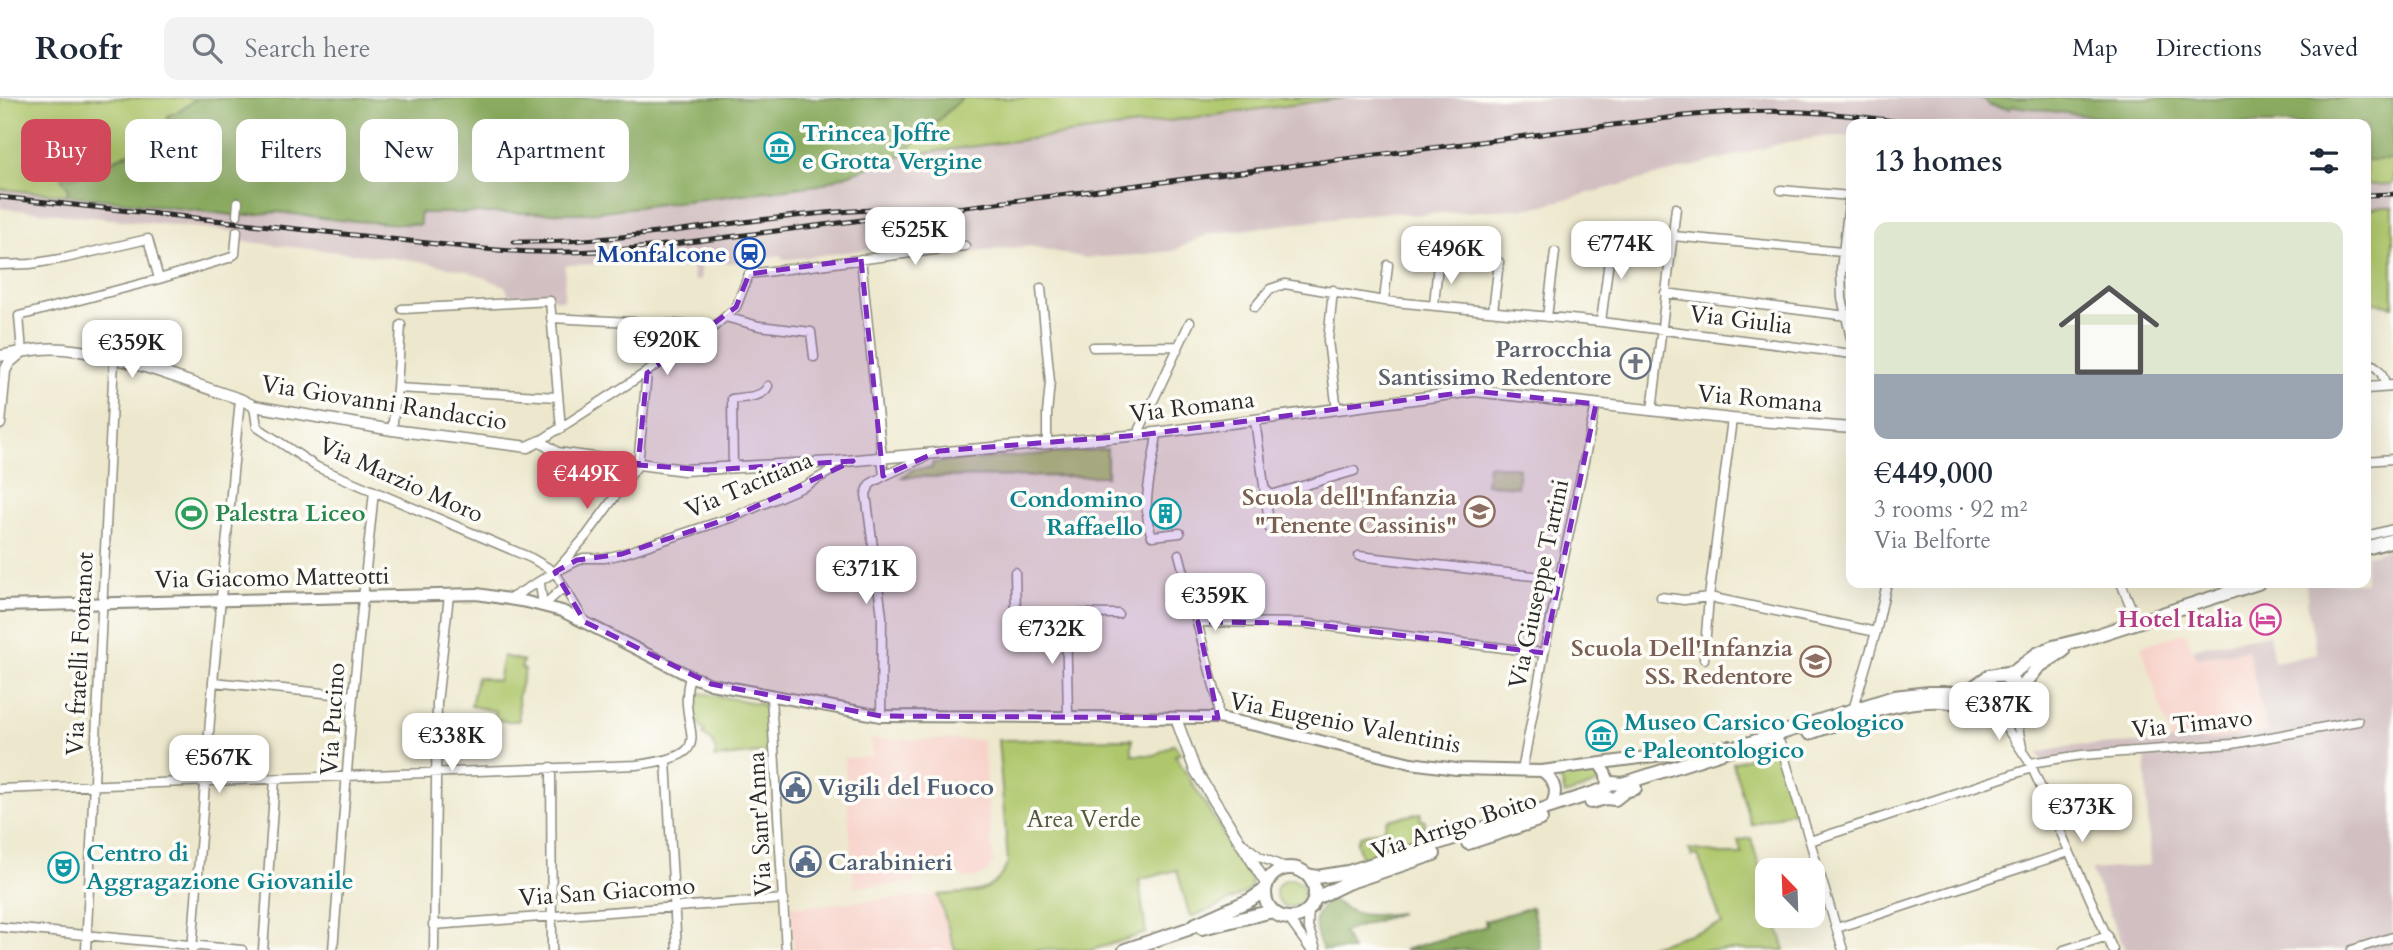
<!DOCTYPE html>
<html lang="en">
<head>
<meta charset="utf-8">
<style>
  body { margin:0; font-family:Cardo,serif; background:#f2f2f3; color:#1f2937; height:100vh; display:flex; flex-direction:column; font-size:26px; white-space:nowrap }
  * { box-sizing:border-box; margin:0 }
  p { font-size:23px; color:#747a83 }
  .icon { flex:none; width:38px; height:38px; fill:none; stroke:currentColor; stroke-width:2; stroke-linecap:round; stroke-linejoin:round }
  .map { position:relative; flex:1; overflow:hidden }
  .sheet { position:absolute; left:1846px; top:21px; width:525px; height:469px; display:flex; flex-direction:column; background:#fff; border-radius:14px; box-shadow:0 7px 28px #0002 }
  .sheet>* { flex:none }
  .guide { position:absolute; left:21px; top:21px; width:665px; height:63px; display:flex; gap:14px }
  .needle { width:46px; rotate:337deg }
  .controls { position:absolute; left:1755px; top:760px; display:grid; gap:14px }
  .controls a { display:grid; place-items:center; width:70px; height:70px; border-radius:14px; background:#fff; box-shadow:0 7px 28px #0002; font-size:35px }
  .price { position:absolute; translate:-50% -60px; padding:0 16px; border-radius:14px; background:#fff; color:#222; font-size:23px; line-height:46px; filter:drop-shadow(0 2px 4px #0008) }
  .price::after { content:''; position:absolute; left:50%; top:42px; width:21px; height:16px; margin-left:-10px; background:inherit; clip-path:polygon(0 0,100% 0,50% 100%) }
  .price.current { background:#d1495b; color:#fff }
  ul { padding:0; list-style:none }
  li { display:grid; align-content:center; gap:14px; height:371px; padding:0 28px }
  li span { display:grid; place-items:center; height:217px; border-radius:14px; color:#555 }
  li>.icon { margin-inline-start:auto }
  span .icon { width:126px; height:126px; fill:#fffc; stroke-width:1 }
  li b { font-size:30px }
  h2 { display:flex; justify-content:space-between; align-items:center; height:84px; padding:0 28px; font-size:30px }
  .tag { padding:0 24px; border-radius:14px; background:#fff; box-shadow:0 7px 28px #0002; font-size:24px; line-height:63px }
  .tag.current { background:#d1495b; color:#fff }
  header { display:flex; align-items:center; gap:42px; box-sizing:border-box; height:98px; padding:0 35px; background:#fff; border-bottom:2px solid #e0e1e3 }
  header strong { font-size:33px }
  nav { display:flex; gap:38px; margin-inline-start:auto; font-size:24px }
  .search { width:490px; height:63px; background:#f2f2f3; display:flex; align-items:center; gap:18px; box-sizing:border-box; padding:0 24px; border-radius:14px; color:#747a83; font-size:26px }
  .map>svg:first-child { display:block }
  .built { fill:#f7d1c9 }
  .industrial { fill:#d2bfc1 }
  .green { fill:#afc76c; stroke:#6d794c; stroke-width:2 }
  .forest { fill:#8bac60; stroke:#5b6c46; stroke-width:2 }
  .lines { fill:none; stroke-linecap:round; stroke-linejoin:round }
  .minor-casing { stroke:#8c8a7c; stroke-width:11 }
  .tertiary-casing { stroke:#8c8a7c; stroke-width:13 }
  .secondary-casing { stroke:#8c8a7c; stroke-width:14 }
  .primary-casing { stroke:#8c8a7c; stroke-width:16 }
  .minor { stroke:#fff; stroke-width:8 }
  .tertiary { stroke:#fff; stroke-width:10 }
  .secondary { stroke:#fff; stroke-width:10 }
  .primary { stroke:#fff; stroke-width:12 }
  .rail-casing { stroke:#2b2b2b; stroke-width:5 }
  .rail { stroke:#fdfcf7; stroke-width:2.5; stroke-dasharray:8; stroke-linecap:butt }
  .marked { fill:#7b2cbf; fill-opacity:0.2; stroke:#7b2cbf; stroke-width:5; stroke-dasharray:14 9; stroke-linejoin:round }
  .labels { text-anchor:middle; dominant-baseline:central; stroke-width:7; stroke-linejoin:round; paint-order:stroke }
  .culture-label { font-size:24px; font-weight:bold; fill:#0d838f; stroke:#fdfcf7; text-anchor:start }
  .transit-label { font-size:24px; font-weight:bold; fill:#164399; stroke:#fdfcf7; text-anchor:end }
  .street-label { font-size:24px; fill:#2b2b2b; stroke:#fdfcf7 }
  .worship-label { font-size:24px; font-weight:bold; fill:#5b616d; stroke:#fdfcf7; text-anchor:end }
  .education-label { font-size:24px; font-weight:bold; fill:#785e54; stroke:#fdfcf7; text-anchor:end }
  .leisure-label { font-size:24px; font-weight:bold; fill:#27864d; stroke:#fdfcf7; text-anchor:start }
  .hotel-label { font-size:24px; font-weight:bold; fill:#b23c85; stroke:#fdfcf7; text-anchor:end }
  .service-label { font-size:24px; font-weight:bold; fill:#4e5e75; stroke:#fdfcf7; text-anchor:start }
  .park-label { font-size:24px; fill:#535a3e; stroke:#fdfcf7 }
</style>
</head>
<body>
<header>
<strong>Roofr</strong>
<div class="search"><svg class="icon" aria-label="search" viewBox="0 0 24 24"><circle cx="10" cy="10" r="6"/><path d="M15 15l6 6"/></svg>Search here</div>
<nav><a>Map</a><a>Directions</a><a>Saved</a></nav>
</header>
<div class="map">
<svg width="2393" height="852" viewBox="0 0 2393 852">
  <rect width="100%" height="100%" fill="#fdfcf7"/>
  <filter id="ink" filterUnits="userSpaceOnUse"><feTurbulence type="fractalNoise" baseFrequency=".0143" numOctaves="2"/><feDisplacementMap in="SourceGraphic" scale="14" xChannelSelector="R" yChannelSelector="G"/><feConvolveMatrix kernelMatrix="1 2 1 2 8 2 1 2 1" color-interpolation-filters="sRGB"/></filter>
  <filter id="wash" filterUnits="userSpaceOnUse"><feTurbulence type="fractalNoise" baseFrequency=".00686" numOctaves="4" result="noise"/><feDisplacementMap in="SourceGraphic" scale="28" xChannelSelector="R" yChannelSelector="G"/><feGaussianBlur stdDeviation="1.57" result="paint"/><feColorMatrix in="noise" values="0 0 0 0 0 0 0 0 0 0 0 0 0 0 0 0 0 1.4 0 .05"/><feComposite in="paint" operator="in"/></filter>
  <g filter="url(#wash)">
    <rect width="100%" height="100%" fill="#ede8cd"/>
    <path class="built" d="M2186,534L2192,552L2248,551L2266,633L2222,641L2172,644L2141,548Z
      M871,641L983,642L993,765L986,775L978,779L964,781L957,775L914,778V785L854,789L844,660L872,659Z
      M938,797L955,852H794L791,809Z"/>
    <path class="industrial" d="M1344,0H1975L1985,2L1988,7L2010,11L2012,8L2154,26H1852L1851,38L1823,39L1787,44L1532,110L1413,117L1391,114L1208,136L1173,153L1138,157L1085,160L1030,148L959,156L957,141L782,162L781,157L738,164L700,167L701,182L694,183L692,166H689L687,158L612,166L565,167L564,202H556L550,198L509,197L505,188L467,173L419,163L240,143L241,134L0,110V91L67,97L241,118L278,114L338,122L420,126V115H587L819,87L900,58Z
      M2393,86V109L2366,112V87Z
      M2393,449V852H2125L2091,772L2150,767L2145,658L2080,661L2044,667L2038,655L2072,648L2222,641L2266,633L2248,552L2197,560L2193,550L2269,536L2274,564L2317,556L2308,511L2306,485H2366V458Z"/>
    <path class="green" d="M0,0H197L180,13L168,18L166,33L140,50L109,64L95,67L78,78L62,80L69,90L67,97L0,91Z
      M962,0H1344L900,58Z
      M2366,62H2393V86L2366,87Z
      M2384,109H2393V208L2366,203V112Z
      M1107,351V378L902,379L914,371L932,370V365Z
      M1488,367L1519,370L1517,389L1486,386Z
      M503,558L523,563L521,570L525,572L518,598L519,623H503L494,620L496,613L471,608L477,579L498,583Z
      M695,594L761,606L766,612L769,654L714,660L716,654L713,644L703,637L705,633C694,626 692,607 695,594Z
      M1132,641V657H1155L1174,646L1181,656L1175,657L1249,778L1251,785L1250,792L1215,810L1190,819L1177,772L1139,782L1146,835L1092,852H955L938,797C970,794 995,799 1008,764L998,642Z
      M1778,650L1796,712L1751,727L1733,665Z
      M1598,671L1603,684L1565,697L1562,685L1557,678Z
      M1421,715L1420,721L1425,723L1423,744L1362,762L1357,744L1360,738L1384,731L1387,722Z
      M1751,740L1767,795L1768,817H1774L1785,852H1637L1722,826L1698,757L1692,758L1689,751L1721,756H1742L1738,743Z
      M1276 795a14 14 0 1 1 28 0a14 14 0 1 1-28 0Z"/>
    <path class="forest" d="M197,0H962L900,58L819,87L587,115H420V127L338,122L278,114L241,118L67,97L69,90L61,80L78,78L95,67L109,64L140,50L166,33L168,18L180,13Z
      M1975,0H2393V62H2366V26H2148L2013,8L2010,11L1988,7L1985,2Z
      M1331,801C1357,821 1369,818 1400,815L1343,834L1352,852H1323C1313,831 1310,816 1331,801Z
      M1532,809L1541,852H1404L1486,828L1485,823Z"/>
  </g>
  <g filter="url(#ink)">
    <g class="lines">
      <defs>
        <path id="minor" d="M1852,80L1841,171L1842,200L1852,245
          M1781,92L1850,98
          M237,117L238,104
          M1673,138L1842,154
          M861,161L884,378L870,386L866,396L882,518L881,618
          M0,167L30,166L66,160L148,141L159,181
          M1841,171L1852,168
          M1041,190L1050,284L1047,316V345
          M1333,192L1328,243L1337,312
          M1665,195L1847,218
          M1384,203L1388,167
          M1434,207L1438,166
          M1255,209L1270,191L1285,186L1384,203L1601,224L1852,256
          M402,211L550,203L561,331
          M1493,213L1499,164
          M725,219L759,228L811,234L814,259
          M1547,219L1555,154
          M551,220L692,227L707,235
          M1601,224L1612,139
          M1093,249L1178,248
          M22,254L19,218L159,181L229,160L235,156L237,133
          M2366,263C2378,269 2384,275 2385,289
          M397,290L558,299
          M254,308L257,329L317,369L531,460L555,474L585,524
          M1652,313L1676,110
          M1255,322L1270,431
          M392,332L397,290L401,227
          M1157,335C1154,367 1139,407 1152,438L1180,435
          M1140,337V331L1190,224
          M540,343L707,235L736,209L749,176L965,148
          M2366,363L2393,361
          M733,370L732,301C744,299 763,300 768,288
          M884,378L927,358
          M1265,391L1271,397L1354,373
          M2366,438L2393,431
          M1179,456L1217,600L1218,620
          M1359,458L1559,481
          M555,474L583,460H605L622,456L733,419L805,388L829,374L834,364
          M1015,474L1016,515L1118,516
          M540,485L543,508
          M2121,485L2137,524
          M1661,499L1684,502L1709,499L1876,534
          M511,500L555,474L587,437L638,367L647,275
          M543,508L564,489
          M1066,516L1068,619
          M1198,524L1302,525L1544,555
          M1704,561L1709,499L1732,321
          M213,584L353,598
          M771,598L786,852
          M2014,610L2022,649
          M1853,612L1876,534L1887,485
          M1994,617L2004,626L2030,665L2113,852
          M1780,645L1843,852
          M666,663L677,852
          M2030,665L2082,657L2232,646L2358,623
          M551,669L552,852
          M1522,673L1544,555L1596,306
          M0,691L636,667C728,656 674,634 690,578
          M1810,743L2032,670
          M1241,744L1260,759L1287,770
          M1309,811L1308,828L1316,852
          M1288,820L1311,852
          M433,827L784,801
          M0,829L242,852
          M1837,830L2069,754
          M86,852L114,261
          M192,852L213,584L240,301
          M263,852L275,681
          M333,852L353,598L374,393
          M434,852L437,605L449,497
          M2064,852L2108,838
          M2352,852L2393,839"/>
        <path id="tertiary" d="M0,258C21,254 43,249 64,251C121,256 186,284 240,301L254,308L392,332L528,349L540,343L557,355L684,372L834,364L1140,337L1474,293L1732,321L1852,330
          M2366,290L2393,288
          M0,326L5,273L9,265L22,254
          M1177,620L1178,626L1195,672L1267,787"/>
        <path id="secondary" d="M0,508L477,496L527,504L562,513L690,578L711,586L881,618L1218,620L1255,627L1411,665L1456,671L1542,673L1729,648
          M1599,666L1606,676L1607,688
          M1542,673C1556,683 1559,696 1549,710"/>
        <path id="primary" d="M2366,450L2393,442
          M2018,595L2038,569L2063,553
          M1809,635C1849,622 1899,600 1942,603C1951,604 1960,605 1969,606C1987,610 1997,625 2014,610L2018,595L2012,582L1999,576
          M1591,704L1606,700L1615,701L1625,693L1635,690
          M1468,745L1541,721
          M1265 795a25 25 0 1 1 50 0a25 25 0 1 1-50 0Z
          M1308,777L1317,779L1348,774L1603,692L1612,685L1622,686L1894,599L1929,595H1956L1971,591L1989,578L2014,574L2037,556L2053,549L2082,542L2258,485
          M1314,801L1347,785L1434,756
          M1202,830L1273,813
          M1125,852L1188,831L1196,826L1250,802L1265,792"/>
      </defs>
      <use href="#minor" class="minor-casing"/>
      <use href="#tertiary" class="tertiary-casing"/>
      <use href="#secondary" class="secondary-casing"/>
      <use href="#primary" class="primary-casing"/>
      <use href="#minor" class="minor"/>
      <use href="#tertiary" class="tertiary"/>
      <use href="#secondary" class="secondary"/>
      <use href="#primary" class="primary"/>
      <defs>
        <path id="rail" d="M2366,97L2393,96
          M0,99L484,151C539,156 593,155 649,149L1684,18C1762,10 1833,12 1911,26
          M514,144C636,146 755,116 876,112"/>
      </defs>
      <use href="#rail" class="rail-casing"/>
      <use href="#rail" class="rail"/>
    </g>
  </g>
  <path class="marked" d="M861,161L883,378L939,353L1140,337L1474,293L1596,306L1544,555L1302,525L1198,524L1218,620L881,618L711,586L585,524L555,474L577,462L622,456L733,419L853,363L708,372L638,367L647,275L736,209L749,176Z"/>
  <defs>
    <symbol id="museum-ring" viewBox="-11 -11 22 22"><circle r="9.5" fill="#fdfcf7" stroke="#0f9aa8" stroke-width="1.5"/><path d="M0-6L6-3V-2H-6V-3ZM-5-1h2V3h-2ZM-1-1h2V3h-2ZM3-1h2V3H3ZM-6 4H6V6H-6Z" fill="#0f9aa8"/></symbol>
    <symbol id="station-ring" viewBox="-11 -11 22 22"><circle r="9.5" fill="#fdfcf7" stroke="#1a4fb4" stroke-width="1.5"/><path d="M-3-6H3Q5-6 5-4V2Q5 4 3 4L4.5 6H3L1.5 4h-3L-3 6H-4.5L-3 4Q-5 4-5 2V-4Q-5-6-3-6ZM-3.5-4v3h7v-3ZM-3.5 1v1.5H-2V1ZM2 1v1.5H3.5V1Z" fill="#1a4fb4"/></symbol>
    <symbol id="church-ring" viewBox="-11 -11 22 22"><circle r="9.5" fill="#fdfcf7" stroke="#6b7280" stroke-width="1.5"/><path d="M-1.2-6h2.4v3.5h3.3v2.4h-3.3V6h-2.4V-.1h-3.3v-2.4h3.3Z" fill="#6b7280"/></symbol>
    <symbol id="school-ring" viewBox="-11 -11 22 22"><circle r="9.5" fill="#fdfcf7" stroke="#8d6e63" stroke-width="1.5"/><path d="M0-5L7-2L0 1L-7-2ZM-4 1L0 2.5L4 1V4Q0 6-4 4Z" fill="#8d6e63"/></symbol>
    <symbol id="stadium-ring" viewBox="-11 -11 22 22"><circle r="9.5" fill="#fdfcf7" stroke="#2e9e5b" stroke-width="1.5"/><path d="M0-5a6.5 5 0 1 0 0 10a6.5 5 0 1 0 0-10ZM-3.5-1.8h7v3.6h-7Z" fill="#2e9e5b"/></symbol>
    <symbol id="building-ring" viewBox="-11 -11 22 22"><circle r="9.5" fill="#fdfcf7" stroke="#0f9aa8" stroke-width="1.5"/><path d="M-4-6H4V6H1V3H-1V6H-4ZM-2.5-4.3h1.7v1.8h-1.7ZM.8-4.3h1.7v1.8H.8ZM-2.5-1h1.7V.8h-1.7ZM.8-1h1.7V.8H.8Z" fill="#0f9aa8"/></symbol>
    <symbol id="hotel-ring" viewBox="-11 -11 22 22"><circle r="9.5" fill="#fdfcf7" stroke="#d1479c" stroke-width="1.5"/><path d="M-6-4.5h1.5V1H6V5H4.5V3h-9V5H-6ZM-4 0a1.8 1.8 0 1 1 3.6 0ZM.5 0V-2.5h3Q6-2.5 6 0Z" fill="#d1479c"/></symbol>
    <symbol id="civic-ring" viewBox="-11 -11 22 22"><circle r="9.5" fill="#fdfcf7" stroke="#5c6f8a" stroke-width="1.5"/><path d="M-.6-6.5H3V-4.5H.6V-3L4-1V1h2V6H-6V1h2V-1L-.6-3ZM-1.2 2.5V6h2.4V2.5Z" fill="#5c6f8a"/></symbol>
    <symbol id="theatre-ring" viewBox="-11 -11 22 22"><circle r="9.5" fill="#fdfcf7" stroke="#0f9aa8" stroke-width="1.5"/><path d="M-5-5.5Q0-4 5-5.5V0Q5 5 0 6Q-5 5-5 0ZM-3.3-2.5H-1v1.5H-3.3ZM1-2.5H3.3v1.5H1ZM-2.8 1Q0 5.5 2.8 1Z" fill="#0f9aa8"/></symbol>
  </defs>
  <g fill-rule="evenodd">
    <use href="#museum-ring" x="762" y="32" width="35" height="35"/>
    <use href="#station-ring" x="732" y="138" width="35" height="35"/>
    <use href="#church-ring" x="1618" y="248" width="35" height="35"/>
    <use href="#school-ring" x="1462" y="396" width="35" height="35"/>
    <use href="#stadium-ring" x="174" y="398" width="35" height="35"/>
    <use href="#building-ring" x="1148" y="398" width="35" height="35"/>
    <use href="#hotel-ring" x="2248" y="504" width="35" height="35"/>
    <use href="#school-ring" x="1798" y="546" width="35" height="35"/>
    <use href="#museum-ring" x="1584" y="620" width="35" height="35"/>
    <use href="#civic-ring" x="778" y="672" width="35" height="35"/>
    <use href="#civic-ring" x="788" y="746" width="35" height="35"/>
    <use href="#theatre-ring" x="46" y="752" width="35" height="35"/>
  </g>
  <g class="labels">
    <g class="culture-label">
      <text x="802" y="35">Trincea Joffre<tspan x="802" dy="28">e Grotta Vergine</tspan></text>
      <text x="1143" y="401" text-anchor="end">Condomino<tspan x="1143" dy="28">Raffaello</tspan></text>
      <text x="1624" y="624">Museo Carsico Geologico<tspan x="1624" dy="28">e Paleontologico</tspan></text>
      <text x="86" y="755">Centro di<tspan x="86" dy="28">Aggragazione Giovanile</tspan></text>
    </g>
    <g class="transit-label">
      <text x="727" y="156">Monfalcone</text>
    </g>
    <g class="street-label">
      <text transform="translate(1741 222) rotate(7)">Via Giulia</text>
      <text transform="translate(1760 301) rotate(5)">Via Romana</text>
      <text transform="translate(384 305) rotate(9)">Via Giovanni Randaccio</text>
      <text transform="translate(1192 309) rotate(-7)">Via Romana</text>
      <text transform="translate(401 382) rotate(24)">Via Marzio Moro</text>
      <text transform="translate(749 387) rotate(-23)">Via Tacitiana</text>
      <text transform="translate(272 480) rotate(-1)">Via Giacomo Matteotti</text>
      <text transform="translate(1539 486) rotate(-78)">Via Giuseppe Tartini</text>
      <text transform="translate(80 556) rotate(-87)">Via fratelli Fontanot</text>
      <text transform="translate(333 621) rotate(-86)">Via Pucino</text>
      <text transform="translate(1345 625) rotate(11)">Via Eugenio Valentinis</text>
      <text transform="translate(2192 626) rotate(-6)">Via Timavo</text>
      <text transform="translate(760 726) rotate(-93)">Via Sant'Anna</text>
      <text transform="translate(1454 728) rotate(-18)">Via Arrigo Boito</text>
      <text transform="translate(607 794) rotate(-4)">Via San Giacomo</text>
    </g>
    <g class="worship-label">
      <text x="1612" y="251">Parrocchia<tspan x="1612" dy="28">Santissimo Redentore</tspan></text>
    </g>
    <g class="education-label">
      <text x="1457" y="399">Scuola dell'Infanzia<tspan x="1457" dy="28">"Tenente Cassinis"</tspan></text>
      <text x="1793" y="550">Scuola Dell'Infanzia<tspan x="1793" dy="28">SS. Redentore</tspan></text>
    </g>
    <g class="leisure-label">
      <text x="215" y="415">Palestra Liceo</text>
    </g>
    <g class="hotel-label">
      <text x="2243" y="521">Hotel Italia</text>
    </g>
    <g class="service-label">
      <text x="818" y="689">Vigili del Fuoco</text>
      <text x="828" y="764">Carabinieri</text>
    </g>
    <g class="park-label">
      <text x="1084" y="721">Area Verde</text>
    </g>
  </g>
</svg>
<div class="controls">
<a><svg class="needle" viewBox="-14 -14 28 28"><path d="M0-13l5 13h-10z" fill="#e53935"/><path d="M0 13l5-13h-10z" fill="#747a83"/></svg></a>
</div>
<b class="price" style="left:915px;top:169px">€525K</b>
<b class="price" style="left:1621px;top:183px">€774K</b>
<b class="price" style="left:1451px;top:188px">€496K</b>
<b class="price" style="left:667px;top:279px">€920K</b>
<b class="price" style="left:132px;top:282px">€359K</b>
<b class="price current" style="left:587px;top:413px">€449K</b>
<b class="price" style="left:866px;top:508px">€371K</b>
<b class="price" style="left:1215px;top:535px">€359K</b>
<b class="price" style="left:1052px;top:568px">€732K</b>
<b class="price" style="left:1999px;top:644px">€387K</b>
<b class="price" style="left:452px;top:675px">€338K</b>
<b class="price" style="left:219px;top:697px">€567K</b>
<b class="price" style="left:2082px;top:746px">€373K</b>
<div class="guide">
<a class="tag current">Buy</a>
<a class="tag">Rent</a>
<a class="tag">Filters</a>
<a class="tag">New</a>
<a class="tag">Apartment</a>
</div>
<section class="sheet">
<h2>13 homes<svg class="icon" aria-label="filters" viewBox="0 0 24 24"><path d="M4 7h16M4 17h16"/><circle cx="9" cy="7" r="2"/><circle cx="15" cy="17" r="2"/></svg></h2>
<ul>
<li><span style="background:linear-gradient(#dfe7d0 70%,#9aa5b1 0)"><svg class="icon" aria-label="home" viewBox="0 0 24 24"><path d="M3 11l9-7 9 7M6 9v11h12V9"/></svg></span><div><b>€449,000</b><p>3 rooms · 92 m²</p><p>Via Belforte</p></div></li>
</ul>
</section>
</div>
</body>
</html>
